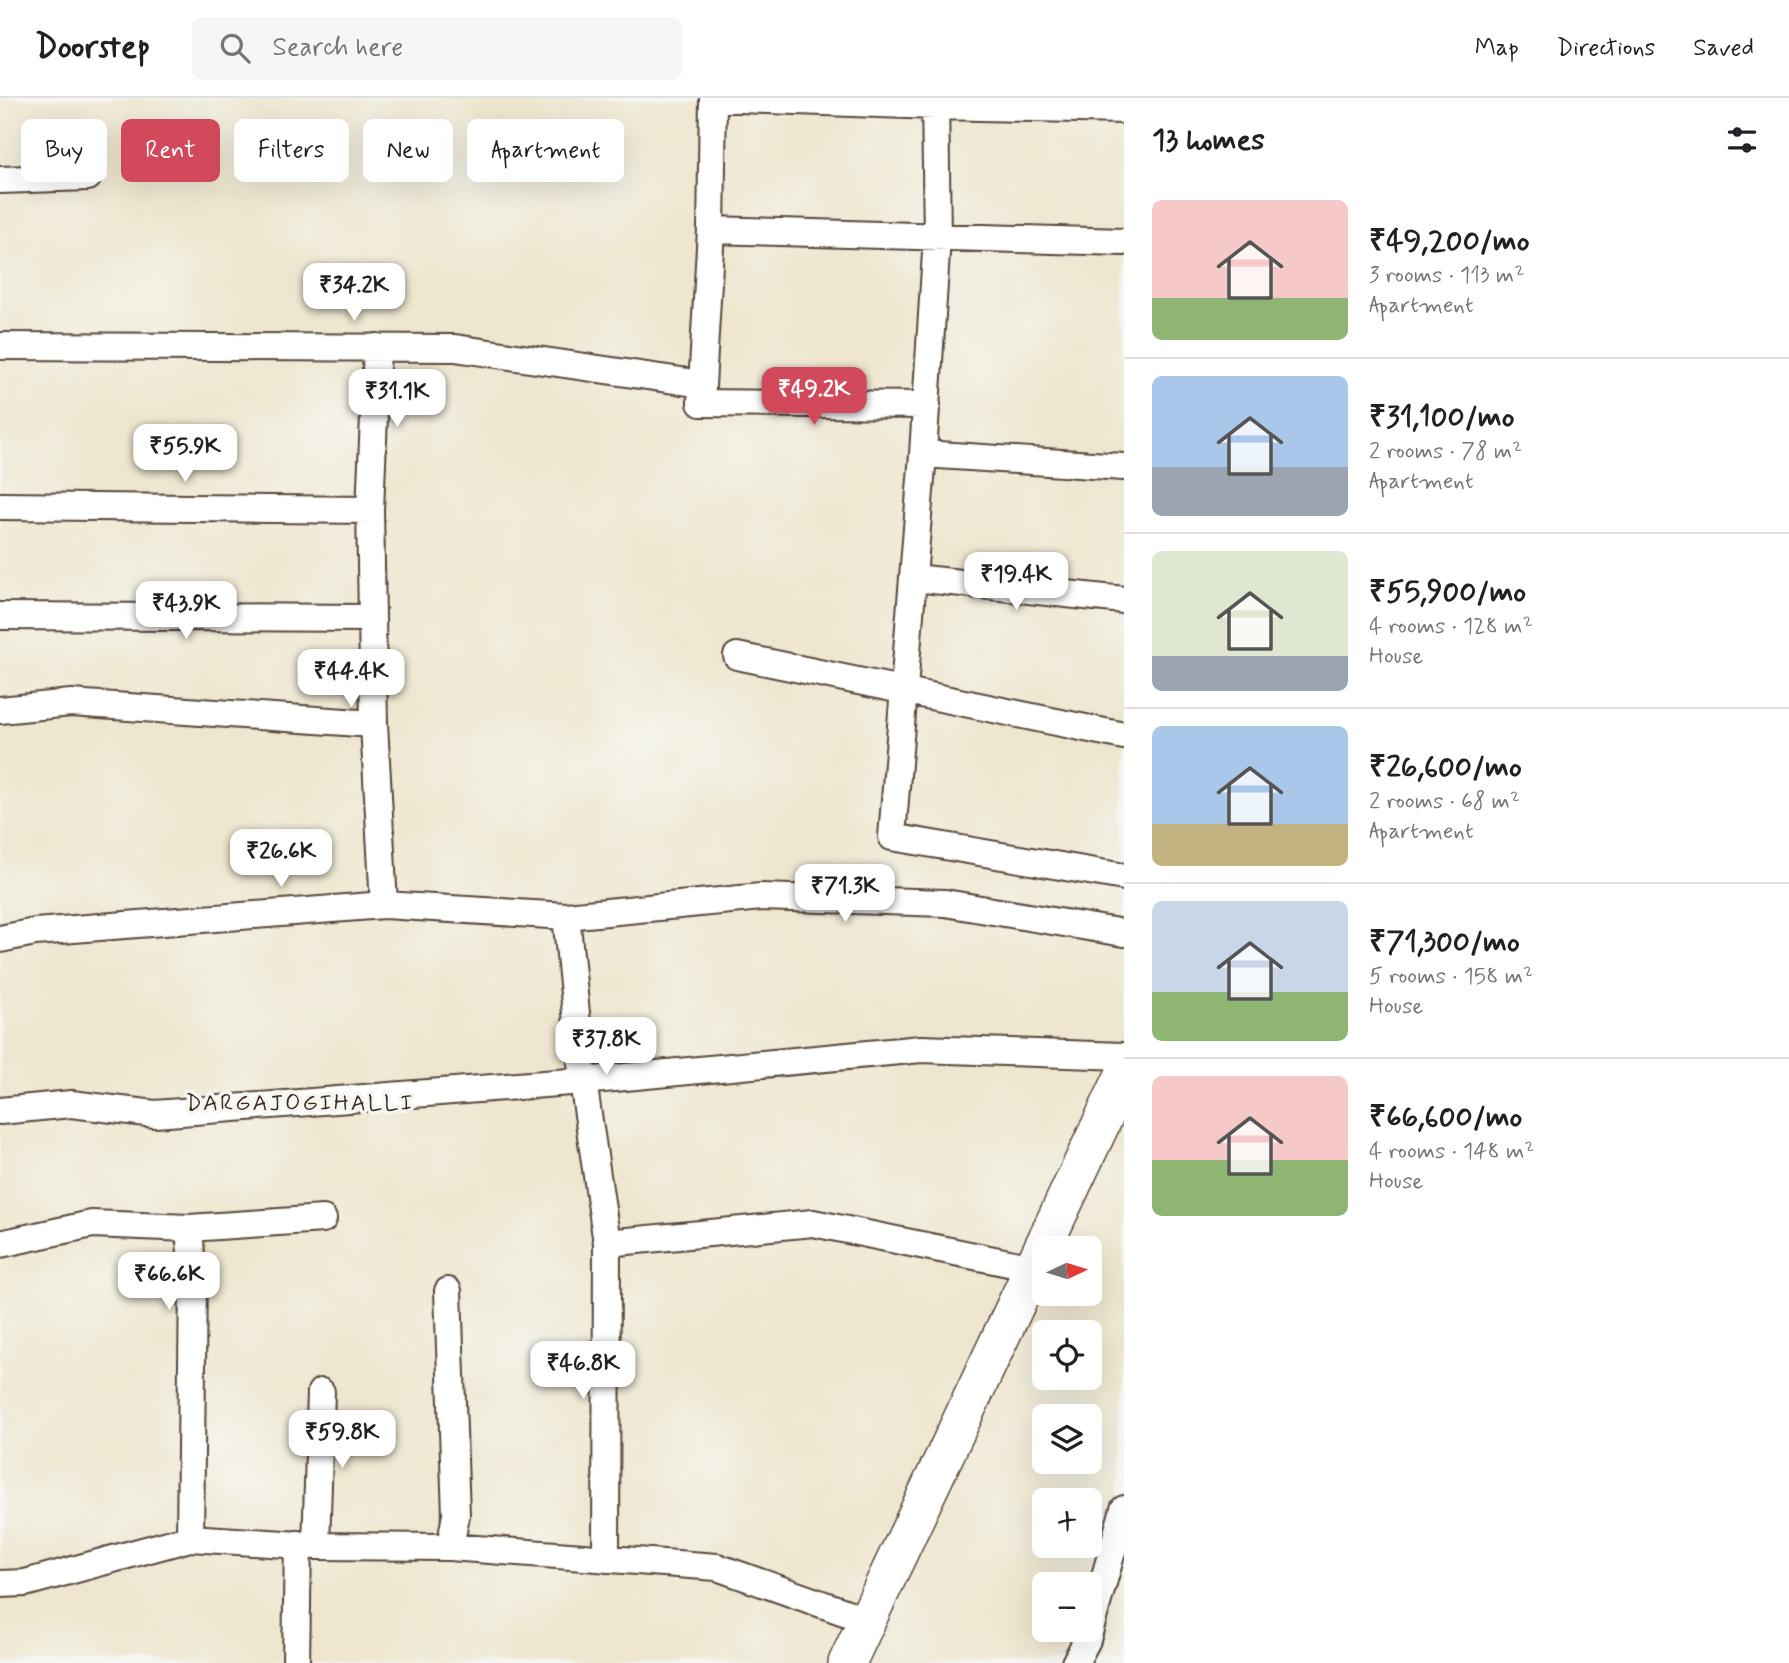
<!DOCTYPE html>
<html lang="en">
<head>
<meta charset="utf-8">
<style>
  body { margin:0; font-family:Mynerve,sans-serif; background:#f6f6f6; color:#202124; height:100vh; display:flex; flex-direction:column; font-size:26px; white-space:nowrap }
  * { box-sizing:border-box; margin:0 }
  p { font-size:23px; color:#757577 }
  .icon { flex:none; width:38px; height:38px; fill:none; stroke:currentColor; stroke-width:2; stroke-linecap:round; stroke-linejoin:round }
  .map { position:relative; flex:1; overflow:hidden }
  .drawer { display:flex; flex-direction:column; background:#fff; width:665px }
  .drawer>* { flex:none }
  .banner { position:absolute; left:21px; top:21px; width:665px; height:63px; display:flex; gap:14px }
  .needle { width:46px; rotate:86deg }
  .tools { position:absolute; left:1032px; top:1138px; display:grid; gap:14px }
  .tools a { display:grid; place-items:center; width:70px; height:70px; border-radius:10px; background:#fff; box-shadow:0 7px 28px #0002; font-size:35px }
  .price { position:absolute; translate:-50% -60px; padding:0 16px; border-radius:14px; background:#fff; color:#222; font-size:23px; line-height:46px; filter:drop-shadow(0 2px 4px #0008) }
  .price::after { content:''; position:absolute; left:50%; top:42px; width:21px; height:16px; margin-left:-10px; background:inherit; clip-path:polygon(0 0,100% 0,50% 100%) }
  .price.on { background:#d1495b; color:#fff }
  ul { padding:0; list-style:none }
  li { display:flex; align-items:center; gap:21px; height:175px; padding:0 28px }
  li+li { border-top:2px solid #e0e0e0 }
  li span { display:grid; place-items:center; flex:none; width:196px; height:140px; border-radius:10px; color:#555 }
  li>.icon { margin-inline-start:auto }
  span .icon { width:84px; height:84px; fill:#fffc; stroke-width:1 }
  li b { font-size:30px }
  h2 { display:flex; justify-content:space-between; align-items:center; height:84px; padding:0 28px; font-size:30px }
  .tag { padding:0 24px; border-radius:10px; background:#fff; box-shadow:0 7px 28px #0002; font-size:24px; line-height:63px }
  .tag.on { background:#d1495b; color:#fff }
  header { display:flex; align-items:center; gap:42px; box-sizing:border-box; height:98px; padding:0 35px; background:#fff; border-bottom:2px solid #e0e0e0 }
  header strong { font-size:33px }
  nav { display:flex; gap:38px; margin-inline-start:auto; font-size:24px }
  .search { width:490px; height:63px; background:#f6f6f6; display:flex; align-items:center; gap:18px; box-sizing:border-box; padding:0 24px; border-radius:10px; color:#757577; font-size:26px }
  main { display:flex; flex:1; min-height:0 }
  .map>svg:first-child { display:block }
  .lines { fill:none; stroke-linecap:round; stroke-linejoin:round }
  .street-casing { stroke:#564638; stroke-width:30 }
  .secondary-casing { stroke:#564638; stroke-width:40 }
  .street { stroke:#fff; stroke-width:26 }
  .secondary { stroke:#fff; stroke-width:37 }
  .labels { text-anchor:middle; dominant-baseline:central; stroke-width:7; stroke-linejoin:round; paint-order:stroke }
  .neighbourhood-label { font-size:23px; letter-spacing:2px; fill:#3b2a1e; stroke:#f6f6f2 }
</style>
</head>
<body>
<header>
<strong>Doorstep</strong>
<div class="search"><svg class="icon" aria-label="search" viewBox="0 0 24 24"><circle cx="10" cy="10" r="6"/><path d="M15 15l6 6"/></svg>Search here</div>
<nav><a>Map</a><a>Directions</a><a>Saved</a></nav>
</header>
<main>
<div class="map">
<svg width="1124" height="1565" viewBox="0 0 1124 1565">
  <rect width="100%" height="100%" fill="#f6f6f2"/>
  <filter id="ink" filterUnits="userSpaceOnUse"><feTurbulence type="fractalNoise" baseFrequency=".0143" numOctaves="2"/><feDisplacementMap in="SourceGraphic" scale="14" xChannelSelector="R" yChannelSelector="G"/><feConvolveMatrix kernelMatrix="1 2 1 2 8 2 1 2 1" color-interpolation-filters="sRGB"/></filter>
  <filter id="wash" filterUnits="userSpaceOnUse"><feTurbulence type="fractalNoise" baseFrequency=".00686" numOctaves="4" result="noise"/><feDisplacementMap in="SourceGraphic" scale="28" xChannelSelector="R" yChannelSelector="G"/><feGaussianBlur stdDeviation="1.57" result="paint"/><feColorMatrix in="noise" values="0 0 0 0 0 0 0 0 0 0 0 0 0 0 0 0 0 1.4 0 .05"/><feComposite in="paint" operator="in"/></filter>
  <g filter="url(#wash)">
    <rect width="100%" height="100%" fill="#eee6ce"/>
  </g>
  <g filter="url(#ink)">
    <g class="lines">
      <defs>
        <path id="street" d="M713,0L711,132L701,305L927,307
          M713,0L935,8L1124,12
          M935,0L937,139L923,356L892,739L1124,779
          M0,82L88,79
          M711,132L1124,144
          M0,248L455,250L702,286
          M377,249L370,412L374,626L384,807
          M923,356L1124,369
          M0,408L370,412
          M914,480L1124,502
          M0,518L372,520
          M737,558L1124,638
          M0,612L71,605L374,626
          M566,818L583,983L607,1145L606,1461
          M0,841L35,834L384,807L566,818L761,799L945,805L1124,835
          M0,1013L71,1006L155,1016L583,983L921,951L1124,958
          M189,1130L323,1121
          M607,1145L813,1125L1033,1170
          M0,1146L92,1126L189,1130L193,1182L190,1440
          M448,1193L456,1417L450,1449
          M316,1448L321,1294
          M0,1486L25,1485L190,1440L316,1448L450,1449L717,1469L867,1522
          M1090,1531L1124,1411
          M296,1565L298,1446
          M1075,1565L1087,1542L1090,1531"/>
        <path id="secondary" d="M847,1565L1124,977"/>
      </defs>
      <use href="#street" class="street-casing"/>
      <use href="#secondary" class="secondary-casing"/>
      <use href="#street" class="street"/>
      <use href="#secondary" class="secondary"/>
    </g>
  </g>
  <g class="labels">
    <g class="neighbourhood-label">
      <text x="300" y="1006">DARGAJOGIHALLI</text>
    </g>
  </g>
</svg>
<div class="tools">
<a><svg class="needle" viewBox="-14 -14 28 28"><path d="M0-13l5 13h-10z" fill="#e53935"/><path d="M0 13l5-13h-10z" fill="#757577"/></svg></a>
<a><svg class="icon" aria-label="locate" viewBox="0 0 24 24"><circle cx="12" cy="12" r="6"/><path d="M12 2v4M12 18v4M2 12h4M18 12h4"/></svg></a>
<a><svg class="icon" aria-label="layers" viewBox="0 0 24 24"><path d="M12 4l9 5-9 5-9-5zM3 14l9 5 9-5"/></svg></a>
<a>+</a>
<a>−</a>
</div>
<b class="price" style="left:354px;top:225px">₹34.2K</b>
<b class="price on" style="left:814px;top:329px">₹49.2K</b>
<b class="price" style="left:397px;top:331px">₹31.1K</b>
<b class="price" style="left:185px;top:386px">₹55.9K</b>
<b class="price" style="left:1016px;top:514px">₹19.4K</b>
<b class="price" style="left:186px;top:543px">₹43.9K</b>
<b class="price" style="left:351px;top:611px">₹44.4K</b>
<b class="price" style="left:281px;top:791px">₹26.6K</b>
<b class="price" style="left:845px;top:826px">₹71.3K</b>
<b class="price" style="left:606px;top:979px">₹37.8K</b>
<b class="price" style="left:169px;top:1214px">₹66.6K</b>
<b class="price" style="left:583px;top:1303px">₹46.8K</b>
<b class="price" style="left:342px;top:1372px">₹59.8K</b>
<div class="banner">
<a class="tag">Buy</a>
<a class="tag on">Rent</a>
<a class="tag">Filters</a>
<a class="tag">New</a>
<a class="tag">Apartment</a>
</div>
</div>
<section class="drawer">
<h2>13 homes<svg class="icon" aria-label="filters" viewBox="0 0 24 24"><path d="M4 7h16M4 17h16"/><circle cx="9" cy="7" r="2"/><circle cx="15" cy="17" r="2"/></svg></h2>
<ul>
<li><span style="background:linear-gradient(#f6c9c9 70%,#8fb573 0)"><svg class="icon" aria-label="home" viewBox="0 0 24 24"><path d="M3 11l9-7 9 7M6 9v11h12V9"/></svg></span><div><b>₹49,200/mo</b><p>3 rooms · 113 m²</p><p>Apartment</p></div></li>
<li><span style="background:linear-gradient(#a9c7e8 65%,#9aa5b1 0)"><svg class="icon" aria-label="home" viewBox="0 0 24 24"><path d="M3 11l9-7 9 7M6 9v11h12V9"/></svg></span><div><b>₹31,100/mo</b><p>2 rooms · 78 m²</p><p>Apartment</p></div></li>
<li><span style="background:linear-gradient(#dfe7d0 75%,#9aa5b1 0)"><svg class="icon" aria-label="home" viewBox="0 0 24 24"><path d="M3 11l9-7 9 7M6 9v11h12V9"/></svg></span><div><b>₹55,900/mo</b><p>4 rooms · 128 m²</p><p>House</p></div></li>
<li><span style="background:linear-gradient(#a9c7e8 70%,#c2b280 0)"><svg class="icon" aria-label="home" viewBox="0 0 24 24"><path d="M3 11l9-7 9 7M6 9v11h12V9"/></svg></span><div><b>₹26,600/mo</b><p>2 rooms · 68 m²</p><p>Apartment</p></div></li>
<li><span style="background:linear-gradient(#c9d6e8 65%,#8fb573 0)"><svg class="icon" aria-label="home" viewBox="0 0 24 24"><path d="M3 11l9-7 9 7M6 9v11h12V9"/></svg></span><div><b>₹71,300/mo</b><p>5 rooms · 158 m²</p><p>House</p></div></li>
<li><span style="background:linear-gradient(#f6c9c9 60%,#8fb573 0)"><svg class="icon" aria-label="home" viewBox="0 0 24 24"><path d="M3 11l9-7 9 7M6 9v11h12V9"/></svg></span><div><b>₹66,600/mo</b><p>4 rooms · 148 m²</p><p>House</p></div></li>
</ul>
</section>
</main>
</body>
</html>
